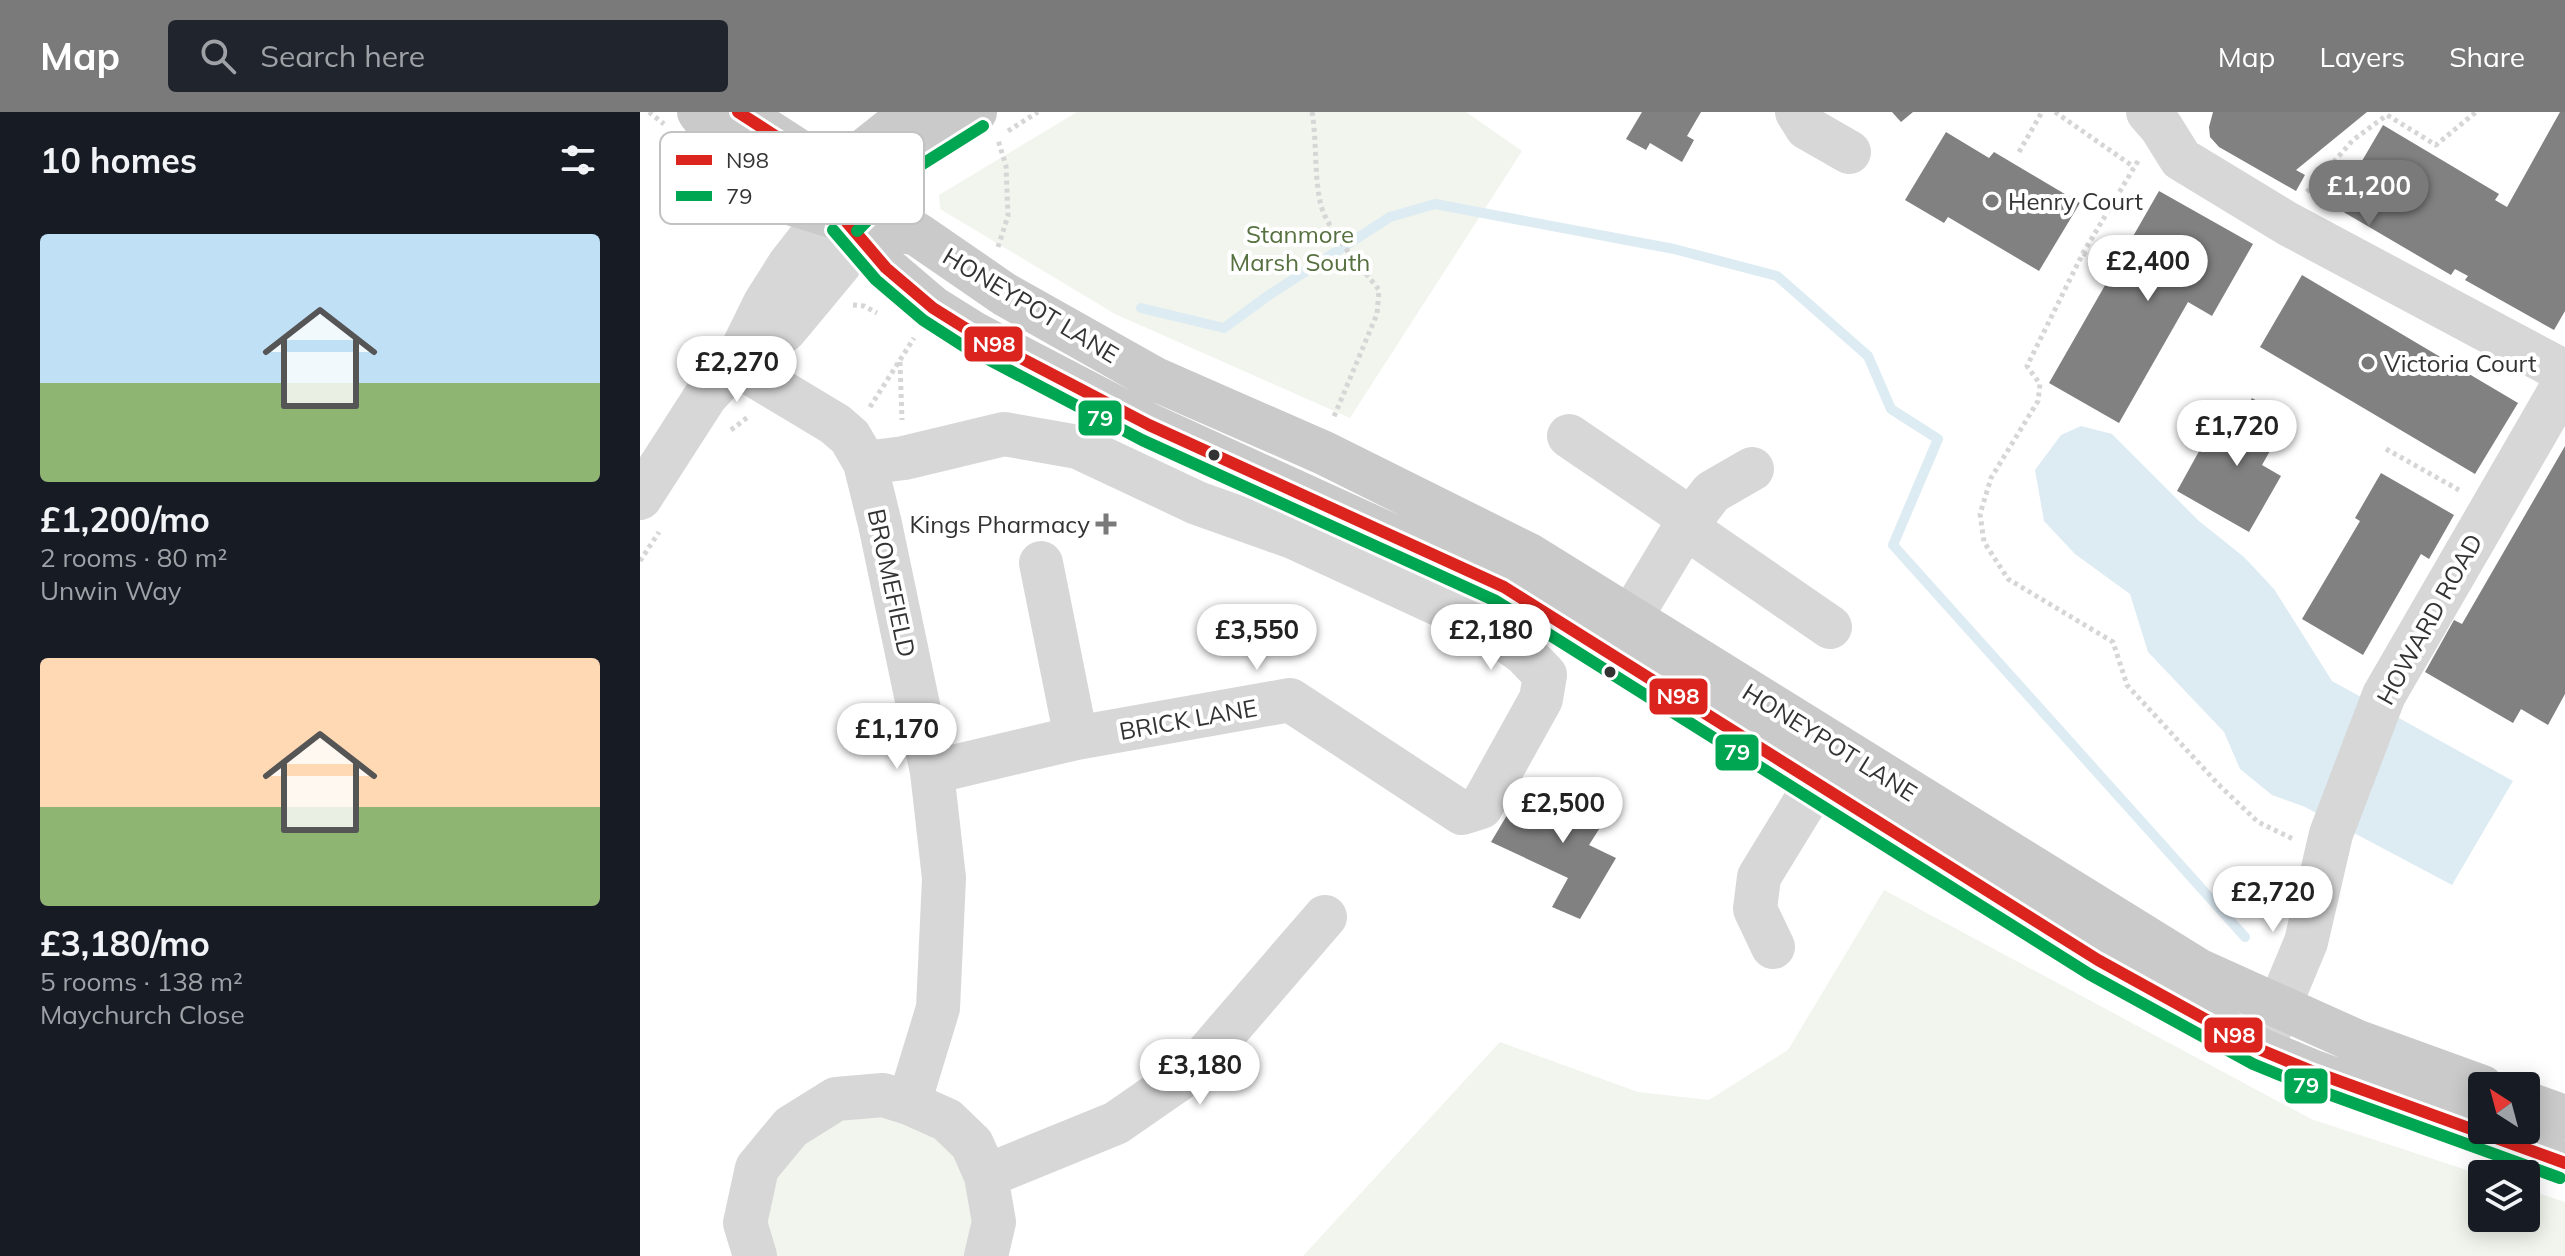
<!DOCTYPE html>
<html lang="en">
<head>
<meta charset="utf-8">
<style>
  body { margin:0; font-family:Mulish,sans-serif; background:#20242c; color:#f1f3f6; height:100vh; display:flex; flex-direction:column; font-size:30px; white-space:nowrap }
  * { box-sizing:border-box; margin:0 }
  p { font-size:26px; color:#9ea1a6 }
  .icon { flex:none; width:44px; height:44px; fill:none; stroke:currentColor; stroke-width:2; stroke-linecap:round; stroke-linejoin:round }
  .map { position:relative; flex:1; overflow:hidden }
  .side { display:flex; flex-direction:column; background:#171b24; width:640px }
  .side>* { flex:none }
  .needle { width:52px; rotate:324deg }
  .fabs { position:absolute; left:1828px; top:960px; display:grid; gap:16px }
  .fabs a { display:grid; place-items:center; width:72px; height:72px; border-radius:8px; background:#171b24; box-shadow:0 4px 20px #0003; font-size:40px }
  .price { position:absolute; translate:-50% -68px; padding:0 18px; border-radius:28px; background:#fff; color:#222; font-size:26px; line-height:52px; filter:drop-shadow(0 2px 4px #0008) }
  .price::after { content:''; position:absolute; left:50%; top:48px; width:24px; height:18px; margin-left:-12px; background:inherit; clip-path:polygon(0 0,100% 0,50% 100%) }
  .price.current { background:#7a7a7a; color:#fff }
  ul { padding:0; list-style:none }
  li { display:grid; align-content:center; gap:16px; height:424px; padding:0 40px }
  li span { display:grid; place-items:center; height:248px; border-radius:8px; color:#555 }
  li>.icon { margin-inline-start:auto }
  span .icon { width:144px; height:144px; fill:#fffc; stroke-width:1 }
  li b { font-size:34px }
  h2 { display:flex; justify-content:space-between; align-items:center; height:96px; padding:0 40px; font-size:34px }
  header { display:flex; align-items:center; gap:48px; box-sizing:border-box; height:112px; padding:0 40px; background:#7a7a7a; color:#fff }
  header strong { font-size:38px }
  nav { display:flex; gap:44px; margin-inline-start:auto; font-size:28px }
  .search { width:560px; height:72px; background:#20242c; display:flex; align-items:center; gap:20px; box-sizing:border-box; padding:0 28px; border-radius:8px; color:#9ea1a6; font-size:30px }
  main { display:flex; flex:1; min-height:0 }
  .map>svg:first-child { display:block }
  .green { fill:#f1f5ed }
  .water { fill:#ddebf3 }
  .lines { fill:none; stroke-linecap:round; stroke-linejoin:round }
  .stream { stroke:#ddebf3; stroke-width:10 }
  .building { fill:#818181 }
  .path { stroke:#d6d6d6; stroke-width:5; stroke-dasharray:4 4; stroke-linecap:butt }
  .minor { stroke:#d7d7d7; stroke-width:44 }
  .major { stroke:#cacaca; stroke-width:44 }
  .bus-1-casing { stroke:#fff; stroke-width:18 }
  .bus-2-casing { stroke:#fff; stroke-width:18 }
  .bus-1 { stroke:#dc241f; stroke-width:12 }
  .bus-2 { stroke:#00a651; stroke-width:12 }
  .poi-dot { fill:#7a7a7a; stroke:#fff; stroke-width:3 }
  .bus-dot { fill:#333; stroke:#fff; stroke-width:3 }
  .labels { text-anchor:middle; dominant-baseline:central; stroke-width:8; stroke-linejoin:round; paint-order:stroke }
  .poi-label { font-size:24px; fill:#333; stroke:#fff; text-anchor:start }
  .park-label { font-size:24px; fill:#56703f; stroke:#fff }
  .street-label { font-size:24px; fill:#333; stroke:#fff }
  .key { fill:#fff; stroke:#c2c2c2; stroke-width:2 }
  .key-label { font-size:22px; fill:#333 }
  .line-badge { stroke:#fff; stroke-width:3 }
  .badge-label { font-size:22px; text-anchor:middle; font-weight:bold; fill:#fff }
</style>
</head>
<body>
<header>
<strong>Map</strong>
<div class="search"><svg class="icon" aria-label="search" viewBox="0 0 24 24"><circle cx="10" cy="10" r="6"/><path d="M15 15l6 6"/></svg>Search here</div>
<nav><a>Map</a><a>Layers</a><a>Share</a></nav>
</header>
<main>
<section class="side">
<h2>10 homes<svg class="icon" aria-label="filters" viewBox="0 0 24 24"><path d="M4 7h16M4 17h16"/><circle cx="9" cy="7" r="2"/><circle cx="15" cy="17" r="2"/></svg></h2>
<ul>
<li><span style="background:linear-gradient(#bfe0f5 60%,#8fb573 0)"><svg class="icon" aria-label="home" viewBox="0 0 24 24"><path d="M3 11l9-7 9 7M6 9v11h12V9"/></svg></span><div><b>£1,200/mo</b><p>2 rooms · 80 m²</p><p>Unwin Way</p></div></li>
<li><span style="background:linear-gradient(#ffd9b3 60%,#8fb573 0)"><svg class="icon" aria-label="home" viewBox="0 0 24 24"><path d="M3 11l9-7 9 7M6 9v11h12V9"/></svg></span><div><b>£3,180/mo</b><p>5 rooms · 138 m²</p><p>Maychurch Close</p></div></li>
</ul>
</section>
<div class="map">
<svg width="1925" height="1144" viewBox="0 0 1925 1144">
  <rect width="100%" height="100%" fill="#fff"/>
  <path class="green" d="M437,0H826L882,39L710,306L475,202L300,97L299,83Z
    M1244,778L1671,1007L1842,1063V1106H1886V1077L1925,1090V1144H663L860,930L998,980L1069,988L1148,938Z
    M232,997L298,1019L337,1076L334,1144H129L125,1077L166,1018Z"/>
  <path class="water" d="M1441,314L1472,322L1559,409L1604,445L1634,477L1692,569L1873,669L1812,773L1665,695L1632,683L1600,657L1584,620L1508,540L1490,482L1435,442L1404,409L1395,358L1421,323Z"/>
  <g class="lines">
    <path class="stream" d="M501,196L584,216L629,183L750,105L795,92L1034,137L1137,164L1228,244L1251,297L1298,327L1253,433L1605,825"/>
  </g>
  <path class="building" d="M1002,0H1061L1047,24L1054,28L1042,50L1010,31L1006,38L986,27Z
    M1252,0H1273L1261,10Z
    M1573,0H1727L1656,58L1665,63L1656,79L1579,35L1570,25L1569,15Z
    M1920,0H1925V199L1914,218L1825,168L1828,164L1815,157L1811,163L1695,95L1743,13L1859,82L1855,88L1867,95Z
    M1306,20L1349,46L1354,40L1440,91L1399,159L1308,105L1304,111L1265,88Z
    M1519,79L1613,132L1572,204L1548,190L1479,311L1409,271Z
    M1662,163L1878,291L1835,362L1620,235Z
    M1612,286L1648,307L1622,353L1641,364L1609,420L1537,379L1568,323L1586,333Z
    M1925,334V582L1908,613L1881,597L1873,611L1785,560L1814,508L1822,512Z
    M1741,361L1814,403L1789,447L1781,442L1723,543L1662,507L1720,409L1715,406Z
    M939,671L975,692L949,733L976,746L940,807L912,795L928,766L851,730L876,688L911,709Z"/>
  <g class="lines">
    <path class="path" d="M9,0L24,12
      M672,0C677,29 674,60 680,89C685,117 722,155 739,178L737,202L693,307
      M1415,0L1494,55
      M368,19L398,0
      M1379,40L1402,0
      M1498,49L1443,141L1387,254L1400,272L1398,289L1351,366L1340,402L1344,430L1368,467L1473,530L1487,573L1578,672L1618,710L1653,727
      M1667,80L1713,28L1747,3L1796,33L1836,0
      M358,135L368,104L366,54L358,28
      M1443,141L1470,157
      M213,193L224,194L237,201
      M260,250L262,308
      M230,295L274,226
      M91,318L108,305
      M1746,337L1819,378
      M0,449L19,420"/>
    <path class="minor" d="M1157,0L1167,16L1209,40
      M1508,0L1521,15L1541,47L1648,112L1925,260
      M96,250L125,191L149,153L170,126L205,108
      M95,252L195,312L210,325L225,351L240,412L292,660L304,766L298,896L269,991
      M929,324L1051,407
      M225,351L264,346L364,322L438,335L557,391L653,425L846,514L885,542L905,563L901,587L841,695L822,701L650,588L436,626L292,660
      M0,386L65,285L95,252L145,218L199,153L205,108
      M1045,415L1190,515
      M401,451L436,626
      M991,505L1045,415L1072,380L1112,357
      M1133,835L1115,797L1119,765L1177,670
      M1621,938L1666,830L1691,722L1744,583L1925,270
      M346,1064L476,1011L554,957L685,805
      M115,1144L105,1111L117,1056L151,1015L196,987L243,983L269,991L307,1008L332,1032L346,1064L354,1110L346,1144"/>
    <path class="major" d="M59,0L96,50L149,91L205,108L277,122L364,182L515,267L684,341L889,443L1558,858L1718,930L1842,975
      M98,0L188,58L205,108L246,156L293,196L333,221L509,313L864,475L1458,848L1621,938L1674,960L1925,1051
      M206,106L220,42L254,15L286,0
      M205,108L249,60L271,40L335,0
      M1886,991L1925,1005"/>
    <defs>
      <path id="bus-1" d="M98,0L188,58L205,108L246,156L293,196L333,221L509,313L864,475L1458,848L1621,938L1674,960L1925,1051"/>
      <path id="bus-2" d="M193,118L236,168L283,208L325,235L502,328L856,489L1449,862L1613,952L1669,975L1920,1066
        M217,119L281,53L343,14"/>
    </defs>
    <use href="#bus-1" class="bus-1-casing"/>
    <use href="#bus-2" class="bus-2-casing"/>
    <use href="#bus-1" class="bus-1"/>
    <use href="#bus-2" class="bus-2"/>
  </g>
  <g class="poi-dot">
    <circle cx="1352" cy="89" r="8"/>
    <circle cx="1728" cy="251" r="8"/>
    <path d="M462 400h8v8h8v8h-8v8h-8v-8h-8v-8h8z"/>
  </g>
  <g class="bus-dot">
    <circle cx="574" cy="343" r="7"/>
    <circle cx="970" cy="560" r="7"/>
  </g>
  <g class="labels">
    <g class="poi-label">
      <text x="1368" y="89">Henry Court</text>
      <text x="1744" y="251">Victoria Court</text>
      <text x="450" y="412" text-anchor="end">Kings Pharmacy</text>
    </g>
    <g class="park-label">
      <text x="660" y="122">Stanmore<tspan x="660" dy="28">Marsh South</tspan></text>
    </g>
    <g class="street-label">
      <text transform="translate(391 193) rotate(31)">HONEYPOT LANE</text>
      <text transform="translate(252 471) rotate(78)">BROMEFIELD</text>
      <text transform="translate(1789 507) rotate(-61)">HOWARD ROAD</text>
      <text transform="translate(548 607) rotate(-10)">BRICK LANE</text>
      <text transform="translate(1190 630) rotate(32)">HONEYPOT LANE</text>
    </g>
  </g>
  <rect x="20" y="20" width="264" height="92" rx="12" class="key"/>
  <rect x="36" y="43" width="36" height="10" fill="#dc241f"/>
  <rect x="36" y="79" width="36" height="10" fill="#00a651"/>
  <g class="key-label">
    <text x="86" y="56">N98</text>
    <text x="86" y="92">79</text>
  </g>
  <g class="line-badge">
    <rect x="323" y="213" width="61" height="38" rx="8" fill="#dc241f"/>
    <rect x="437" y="287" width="46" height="38" rx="8" fill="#00a651"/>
    <rect x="1008" y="565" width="61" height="39" rx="8" fill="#dc241f"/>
    <rect x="1074" y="621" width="46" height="39" rx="8" fill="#00a651"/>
    <rect x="1563" y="904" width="61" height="38" rx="8" fill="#dc241f"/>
    <rect x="1643" y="955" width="46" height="38" rx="8" fill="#00a651"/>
  </g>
  <g class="badge-label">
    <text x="354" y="240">N98</text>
    <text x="460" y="314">79</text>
    <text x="1038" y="592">N98</text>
    <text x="1097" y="648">79</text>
    <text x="1594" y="931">N98</text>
    <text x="1666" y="981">79</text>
  </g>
</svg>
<div class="fabs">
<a><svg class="needle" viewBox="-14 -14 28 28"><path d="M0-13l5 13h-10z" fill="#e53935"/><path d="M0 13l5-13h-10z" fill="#9ea1a6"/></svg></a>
<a><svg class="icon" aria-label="layers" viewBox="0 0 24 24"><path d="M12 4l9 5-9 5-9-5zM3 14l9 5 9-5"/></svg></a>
</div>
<b class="price current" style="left:1729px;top:116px">£1,200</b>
<b class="price" style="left:1508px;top:191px">£2,400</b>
<b class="price" style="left:97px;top:292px">£2,270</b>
<b class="price" style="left:1597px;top:356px">£1,720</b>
<b class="price" style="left:617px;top:560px">£3,550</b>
<b class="price" style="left:851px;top:560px">£2,180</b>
<b class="price" style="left:257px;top:659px">£1,170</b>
<b class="price" style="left:923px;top:733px">£2,500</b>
<b class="price" style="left:1633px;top:822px">£2,720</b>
<b class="price" style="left:560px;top:995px">£3,180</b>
</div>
</main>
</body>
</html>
